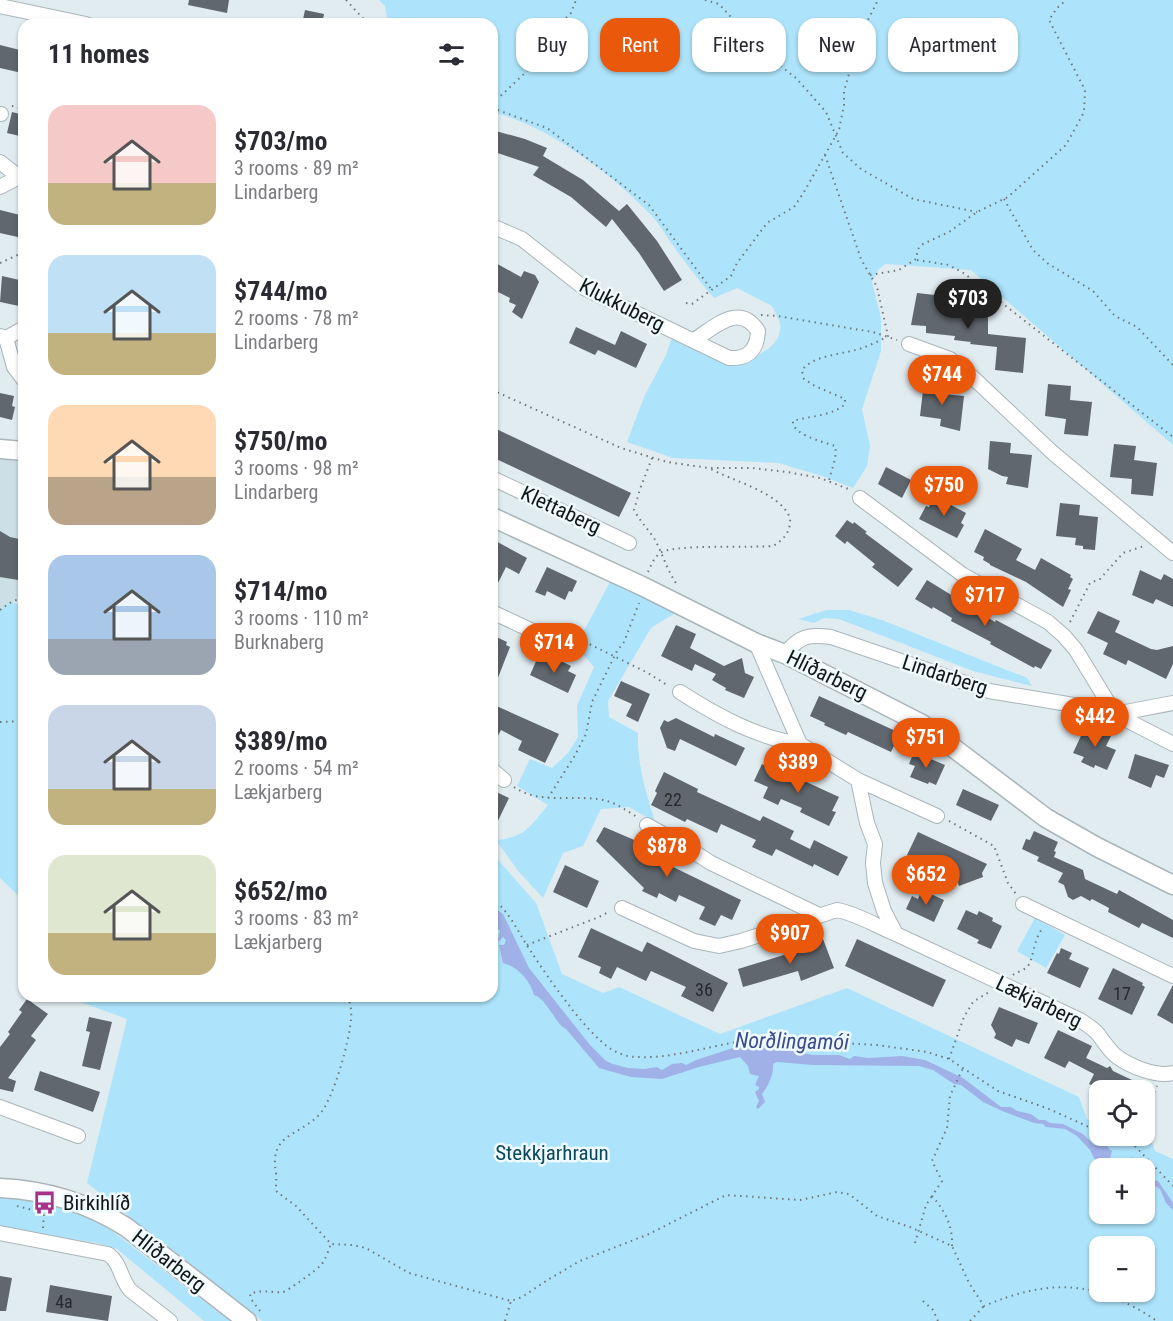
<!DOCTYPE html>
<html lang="en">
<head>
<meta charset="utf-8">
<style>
  body { margin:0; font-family:"Roboto Condensed",sans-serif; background:#f7f7f7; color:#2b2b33; height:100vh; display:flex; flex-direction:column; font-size:22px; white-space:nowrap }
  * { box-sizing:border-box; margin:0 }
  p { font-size:20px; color:#7c7c81 }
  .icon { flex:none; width:33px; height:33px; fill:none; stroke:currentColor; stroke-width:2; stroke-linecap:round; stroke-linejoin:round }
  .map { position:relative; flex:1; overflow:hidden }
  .panel { position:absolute; left:18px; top:18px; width:480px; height:984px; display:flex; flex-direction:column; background:#fff; border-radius:18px; box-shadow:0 2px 4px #0004 }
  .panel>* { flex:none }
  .guide { position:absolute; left:516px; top:18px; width:567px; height:54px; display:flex; gap:12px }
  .tools { position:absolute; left:1089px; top:1080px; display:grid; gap:12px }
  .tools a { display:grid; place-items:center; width:66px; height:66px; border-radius:12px; background:#fff; box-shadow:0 2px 4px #0004; font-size:30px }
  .price { position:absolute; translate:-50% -51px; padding:0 14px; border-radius:21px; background:#ea580c; color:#fff; font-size:20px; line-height:39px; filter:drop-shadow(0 2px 3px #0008) }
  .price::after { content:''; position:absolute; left:50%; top:36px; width:18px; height:14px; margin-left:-9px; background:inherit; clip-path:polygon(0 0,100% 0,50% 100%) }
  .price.active { background:#222; color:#fff }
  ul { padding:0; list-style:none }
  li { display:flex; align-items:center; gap:18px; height:150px; padding:0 30px }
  li span { display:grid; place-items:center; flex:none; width:168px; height:120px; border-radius:18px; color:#555 }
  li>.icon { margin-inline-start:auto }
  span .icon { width:72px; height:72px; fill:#fffc; stroke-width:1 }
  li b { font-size:26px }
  h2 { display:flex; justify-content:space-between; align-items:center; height:72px; padding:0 30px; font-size:26px }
  .tag { padding:0 21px; border-radius:18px; background:#fff; box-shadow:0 2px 4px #0004; font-size:21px; line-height:54px }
  .tag.active { background:#ea580c; color:#fff }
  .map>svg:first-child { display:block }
  .built { fill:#ccdfe7 }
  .green { fill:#ade4fb; fill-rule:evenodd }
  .water { fill:#a0b1e7 }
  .building { fill:#60676e }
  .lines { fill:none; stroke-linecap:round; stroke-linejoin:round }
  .minor-casing { stroke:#aab5ba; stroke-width:16 }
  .tertiary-casing { stroke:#aab5ba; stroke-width:21 }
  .path { stroke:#70777a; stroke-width:2; stroke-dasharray:1.5 4.5; stroke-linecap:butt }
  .minor { stroke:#fff; stroke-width:14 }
  .tertiary { stroke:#fff; stroke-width:18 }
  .labels { text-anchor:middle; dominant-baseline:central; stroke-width:5; stroke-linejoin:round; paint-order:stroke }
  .number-label { font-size:18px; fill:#262a2d }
  .street-label { font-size:21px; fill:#121617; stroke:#eefafe }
  .park-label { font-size:21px; fill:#0a485c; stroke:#eefafe }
  .poi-label { font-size:21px; fill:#121617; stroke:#eefafe; text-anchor:start }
  .water-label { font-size:22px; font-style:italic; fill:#3b4b8d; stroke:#eefafe }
</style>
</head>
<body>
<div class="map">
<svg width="1173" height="1321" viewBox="0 0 1173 1321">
  <rect width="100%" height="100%" fill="#e1ecf1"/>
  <path class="built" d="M0,459L24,462V594L0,612Z"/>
  <path class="green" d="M379,0H1173V445L971,270L885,264L878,270L872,282L881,318V351L862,409L870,446L867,466L853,488L822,476L778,463L673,458L627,442L644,397L666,355L673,334L708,355L738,365C755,357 783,347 780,324C779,318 774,311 772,306L737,288L714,298C700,282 687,265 674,247C666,236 659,223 650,214C611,173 547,125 492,112V24H388L385,6Z
    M611,580L675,613L651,628L608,701L609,717L638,733C637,765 646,792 655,822L629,807L601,809L583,846L563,853L543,898L519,872L496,840C524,838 531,826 548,805L517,786L530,759L552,768L568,753L578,737L577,706L594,667L576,646Z
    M11,602L24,606V901L0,878V610Z
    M827,610H849L882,620L1027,678L1032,686L973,671L839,619L824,618L814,623L798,619Z
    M492,853L536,903L562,974L603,993L619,987L720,1034L847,988L1079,1097L1087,1119L1099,1125L1100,1136H1144L1145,1128L1147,1129L1155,1151L1173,1159V1321H262L87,1183L127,1019L64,996H492ZM1100,1168H1144V1214H1100ZM1100,1246H1144V1292H1100Z
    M1035,918L1065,935L1046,968L1017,951Z
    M0,1196C35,1202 72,1207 104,1225L230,1321H204L117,1249L98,1243L0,1230Z"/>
  <path class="water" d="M492,909L497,910L503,914L529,968L590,1045L606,1061L613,1064L628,1068L644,1069L657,1067L662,1070L672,1064L682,1063L686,1065L696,1060L733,1048L748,1047L782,1049L813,1055H839L850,1059L854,1056L868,1058L902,1056L925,1060L963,1078L1001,1107H1011L1017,1111L1031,1114L1039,1120H1045L1050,1123L1063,1124L1083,1134L1094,1145L1107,1146L1109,1149L1112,1151L1110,1158L1112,1162L1120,1159L1125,1161L1132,1157L1145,1168L1153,1180L1158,1181L1173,1203V1210L1166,1203L1160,1189L1145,1179L1144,1168H1139L1130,1163L1116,1166L1105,1164V1168H1102L1094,1158L1090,1150L1077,1136L1065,1129L1046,1127L1043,1124L1034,1123L1002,1111L983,1102L961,1085L954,1084L933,1070L919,1066L813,1065L777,1062L773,1064C774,1075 768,1086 762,1094L765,1102L758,1109L756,1107L759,1101L755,1092L759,1089V1087L755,1085L759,1076L750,1074L748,1066L740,1057L699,1067L662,1079L631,1077L599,1068L566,1029C555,1024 548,1000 534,995C530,980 518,967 503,963L499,945H504L506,940L503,937L496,944L494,942L499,937L500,930L496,929L498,920L492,918Z"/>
  <path class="building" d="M189,0H229L227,13L188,5Z
    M305,10L324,14L322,24H302Z
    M0,45L24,51L22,73L0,68Z
    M12,112L24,115V137L7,133Z
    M492,130L525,139L547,148L543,156L583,180L619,211L627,204L657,241L682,280L664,291L639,253L612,219L606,227L571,197L533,175L539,167L492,151Z
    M0,210L24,216L22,238L0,233Z
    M492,261L521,277L524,271L535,275L539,282L522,319L512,312L516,305L509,302L510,298L492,289Z
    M2,276L24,281L19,306L0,302Z
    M917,293L944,296L943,307L982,309V311L988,312V334L1026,338L1023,373L995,370L997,347L970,344L971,342L954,340L955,336L926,333V326L911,325Z
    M576,327L615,345L621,331L647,344L636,368L598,350L595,355L569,343Z
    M924,382L945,385L944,394L964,396L960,431L940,426L941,419L920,416Z
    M1048,384L1071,386L1070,400L1092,402L1088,436L1064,434L1066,419L1045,416Z
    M0,393L14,396L12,406L15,407L12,420L0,417Z
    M492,427L631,493L619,517L492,457Z
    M990,441L1011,443L1010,453L1032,455L1028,488L1006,484L1008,477L1002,476L988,469Z
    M1114,444L1136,446L1134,460L1157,463L1153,496L1131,494L1132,479L1110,477Z
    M886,467L911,480L902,498L878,484Z
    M934,496L966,513L961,523L964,525L957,538L919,519L926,506L929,507Z
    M1060,503L1080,505L1079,515L1098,517L1095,550L1083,549V546L1075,545L1076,538L1056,536Z
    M847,520L853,524L854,522L867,532L865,533L913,569L898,587L872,567L875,564L847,541L845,544L835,536Z
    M985,529L1022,549L1016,560L1035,570L1041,558L1071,575L1070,577L1073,579L1068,589L1071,590L1063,607L1026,582L990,565V564L983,560L984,557L974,552Z
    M0,531L10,537L24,540V581L0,577Z
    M492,539L527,558L519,574L506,567L492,595Z
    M547,567L577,581L572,592L569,591L565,600L547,591L545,596L535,592Z
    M1140,570L1161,580L1164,574L1173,579V607L1156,599L1153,604L1132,595Z
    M927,580L995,622L996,620L1052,650L1041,669L1035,666L1034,668L990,644L991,642L951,621L952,618L933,607L932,609L915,599Z
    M1098,611L1120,621L1115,632L1151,649L1157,650L1173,646V664L1166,679L1128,660L1126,665L1103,654L1108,643L1087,633Z
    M676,625L696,634L690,648L724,666L742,658L745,673L754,677L744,698L725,690L726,688L712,680L716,674L695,664L692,671L661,656Z
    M492,635L507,642L506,645L510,647L492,693Z
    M538,657L556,666L559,660L571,666L568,671L576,675L568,693L530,675Z
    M621,681L650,694L638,722L626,716L632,704L614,696Z
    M819,696L900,733L891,752L848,732L846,735L824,725L825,723L810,716Z
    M492,704L559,734L545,763L518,750L522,741L501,730L492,747Z
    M676,718L714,737L715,734L745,748L736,766L680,739L675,751L667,748L660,728L664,720L668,722Z
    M1086,725L1111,736L1106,746L1116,750L1107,770L1095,765L1094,768L1081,762L1084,757L1073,753Z
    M914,752L945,765L936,785L929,782L928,784L910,777L915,766L909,764Z
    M1135,754L1169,765L1164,778L1156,775L1151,788L1128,778Z
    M762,764L773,769L774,767L839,797L832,811L836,812L829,826L800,812L802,808L781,799L778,805L763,798L768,787L754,781Z
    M664,772L698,789L697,792L760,821L763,816L794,831L790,839L810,849L814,840L848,857L838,876L814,864L813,867L776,849L772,856L752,847L756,840L721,824L717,833L687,819L685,822L651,805L657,793L655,791Z
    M963,789L999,805L991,821L956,805Z
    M492,790L509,798L492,833Z
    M604,827L639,842L636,849L741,900L732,920L721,915L715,926L699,919L705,907L679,895L676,902L659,893L657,898L642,891L644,888L596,841Z
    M1034,831L1058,842L1054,851L1056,852L1054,857L1083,870L1085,879L1117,894L1119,890L1173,920V938L1142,923L1139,928L1108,912L1109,908L1092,899L1090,901L1081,896L1073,900L1068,897L1064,885L1058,882L1063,873L1037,861L1039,857L1022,849L1026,839L1030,840Z
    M918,832L987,864L982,873L983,877L959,886L957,880L948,877L949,875L907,855Z
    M565,865L599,881L587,908L553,892Z
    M922,890L944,900L934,922L906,909L912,896L918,899Z
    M966,910L977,915L979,911L993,918L992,921L1002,926L991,949L977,943L979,940L957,929Z
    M591,928L642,952L647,942L728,983L713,1012L681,996L686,987L651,971L646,981L617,967L611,979L599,973L601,967L578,957Z
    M823,939L834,968L801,981L798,971L743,987L738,969L787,954V952Z
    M857,939L946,980L933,1007L845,966Z
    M1061,948L1072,953L1069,959L1089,968L1080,988L1047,973L1057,953L1059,954Z
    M1113,968L1143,983L1142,985L1145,987L1132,1015L1098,999Z
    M1173,985V1024L1157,1015Z
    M27,999L48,1014L31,1036L36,1040L8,1078L16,1081L13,1092L0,1089V1047L10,1034L8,1032L22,1012L19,1010Z
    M999,1007L1038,1023L1029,1044L1016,1039L1012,1047L994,1038L996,1034L991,1025Z
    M89,1017L112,1022L100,1070L82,1066L90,1032L86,1031Z
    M1058,1030L1092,1046L1086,1058L1107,1068L1110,1066L1113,1071L1132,1080L1127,1090H1103L1089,1084L1094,1074L1069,1061L1065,1068L1044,1058Z
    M40,1071L100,1092L93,1112L34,1090Z
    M0,1276L12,1278L6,1311H0Z
    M50,1285L112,1296L108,1321L46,1312Z"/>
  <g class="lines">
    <defs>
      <path id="minor" d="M0,6L86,24
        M0,114H1
        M0,162L24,181
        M0,187L19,177
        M492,226L522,239L584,288L729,358C748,359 757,350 758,331C739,302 715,327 694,340
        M0,336L6,338L14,367L24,380
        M6,338L24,328
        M909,344L950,359L967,372L1053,453L1173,553
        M492,478L629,543
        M860,498L963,575L1048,622L1064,636L1076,650L1115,714L1173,744
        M492,612L537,633
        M756,643L800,744L858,780L867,823L875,844L873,863L875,883L884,911L896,934L1080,1020C1086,1024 1094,1029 1098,1034C1104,1042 1109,1050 1116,1056C1131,1067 1156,1077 1173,1073
        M785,654C799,636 809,634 831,637L989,691L1086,707L1115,714L1173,703
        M680,692C716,715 757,738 800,744
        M492,770L504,780
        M858,780L937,816
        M647,825L683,845L711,863L819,915
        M1023,904L1173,976
        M622,908L694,941L719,946L741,941L837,910C858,914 876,926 896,934
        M0,1107L78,1136
        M0,1233L108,1254C121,1263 120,1278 130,1290L170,1321"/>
      <path id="tertiary" d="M0,449L24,451
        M492,517L642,586L756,643L785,654L922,724L1046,818L1097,847L1173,885
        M0,1188C44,1190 88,1203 126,1227L247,1321"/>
    </defs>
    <use href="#minor" class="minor-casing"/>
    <use href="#tertiary" class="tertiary-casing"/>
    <path class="path" d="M346,0L368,24
      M705,0L719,4L764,53L796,78L826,112L843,153L861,169L913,199L977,212
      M492,104L527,71L559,25L571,13L576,0
      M12,106L24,109
      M492,108L547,128L649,205L711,289
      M825,155L861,259L877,287L888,336C881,340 871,345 862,348C847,354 810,355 802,371L804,379L815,386L845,399V404C833,416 809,416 793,421C792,435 824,442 835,446C838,456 831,470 829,481
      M1004,199L1033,250L1047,263L1093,291L1115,316L1137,327L1173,365
      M917,260L949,265L965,274L1173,437
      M0,263L24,252
      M870,275L899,270L916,259L918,249L923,244L949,232L977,212L1008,197L1066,145L1084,112L1085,90L1049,20L1057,8L1066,0
      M686,303L692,304L731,276L737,263L767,223L794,207L804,192L839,130L844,105V91L860,36L878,0
      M761,315L777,316L873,332L897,340
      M492,390L621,448L667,462L709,468H752L787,472L820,478L851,490
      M652,458L640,489L634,510C640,521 647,528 654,538C663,554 667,571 678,586
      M648,572C651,565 654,558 660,553C672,544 753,548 773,546C784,540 791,531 790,518C780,492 732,481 709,468
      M0,610C8,604 14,599 24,599
      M1070,622L1090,583L1100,579L1123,553L1144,546
      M551,633L563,631L648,673L667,685
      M0,722L24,721
      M514,787C540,806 580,793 607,801C618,804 627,811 637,817
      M548,798L574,757L586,734L592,702L617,651L624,642L639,603
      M949,821L994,846L1008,883L1016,894
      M492,898C511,913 518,933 532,953C549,979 586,1033 611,1049C619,1054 628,1057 637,1057C678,1059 719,1042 760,1039L877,1045L927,1052L949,1059L998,1091L1049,1109L1100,1132
      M527,945L599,917L610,911
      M1013,975C1017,972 1024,970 1027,967C1034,959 1033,941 1042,929
      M348,996C350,1003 352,1011 351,1019C350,1039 333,1101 319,1115C297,1137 269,1134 276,1173C277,1180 275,1185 277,1192L296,1206L331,1244L353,1245L366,1248L409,1273L511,1301L522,1297L549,1279L580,1261L649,1234L726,1195L800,1200L837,1192L849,1194L877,1216L910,1227L952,1246L969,1283L984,1306C1051,1278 1096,1280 1157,1321
      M949,1059L964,1017L973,1002L989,992
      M1144,1114L1157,1086
      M1107,1136L1133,1144L1173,1186
      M1133,1144L1136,1136
      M17,1206L44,1213H53
      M43,1228L44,1212
      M915,1243L926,1205L932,1196
      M952,1246C953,1226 945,1211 932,1196L942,1181L932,1161L947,1128L950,1096L963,1068
      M923,1301L933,1310L938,1321
      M260,1311L251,1299L250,1294C260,1289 272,1293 283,1292C286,1292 318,1269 321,1265C326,1259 328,1251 331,1244
      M505,1321L511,1301
      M970,1321L984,1306"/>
    <use href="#minor" class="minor"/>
    <use href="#tertiary" class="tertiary"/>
  </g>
  <defs>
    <symbol id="bus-bare" viewBox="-9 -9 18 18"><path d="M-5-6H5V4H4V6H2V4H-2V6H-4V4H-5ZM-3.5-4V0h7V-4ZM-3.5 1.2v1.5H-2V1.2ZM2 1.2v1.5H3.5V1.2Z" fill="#a8328a" stroke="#eefafe" stroke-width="2.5" paint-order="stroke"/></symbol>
  </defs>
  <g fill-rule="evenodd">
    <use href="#bus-bare" x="28" y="1186" width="33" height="33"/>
  </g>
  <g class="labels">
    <g class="number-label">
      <text x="673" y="799">22</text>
      <text x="704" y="989">36</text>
      <text x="1122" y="993">17</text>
      <text x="64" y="1301">4a</text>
    </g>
    <g class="street-label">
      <text transform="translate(622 305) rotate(27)">Klukkuberg</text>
      <text transform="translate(561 510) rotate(25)">Klettaberg</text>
      <text transform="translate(827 675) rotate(26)">Hlíðarberg</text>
      <text transform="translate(945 675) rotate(18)">Lindarberg</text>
      <text transform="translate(1039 1002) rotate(26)">Lækjarberg</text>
      <text transform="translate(169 1261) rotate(38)">Hlíðarberg</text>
    </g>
    <g class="park-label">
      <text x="552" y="1153">Stekkjarhraun</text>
    </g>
    <g class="poi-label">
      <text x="63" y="1203">Birkihlíð</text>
    </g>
    <g class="water-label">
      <text transform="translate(792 1041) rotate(1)">Norðlingamói</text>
    </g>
  </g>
</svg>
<div class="tools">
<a><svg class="icon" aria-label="locate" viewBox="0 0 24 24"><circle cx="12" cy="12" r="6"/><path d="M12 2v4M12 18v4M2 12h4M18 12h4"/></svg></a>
<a>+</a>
<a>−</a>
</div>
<b class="price active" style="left:968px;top:330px">$703</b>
<b class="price" style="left:942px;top:406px">$744</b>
<b class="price" style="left:944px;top:517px">$750</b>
<b class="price" style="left:985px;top:627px">$717</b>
<b class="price" style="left:554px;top:674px">$714</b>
<b class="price" style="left:1095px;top:748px">$442</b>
<b class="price" style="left:926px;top:769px">$751</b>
<b class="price" style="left:798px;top:794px">$389</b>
<b class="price" style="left:667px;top:878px">$878</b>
<b class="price" style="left:926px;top:906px">$652</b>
<b class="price" style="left:790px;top:965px">$907</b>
<div class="guide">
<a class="tag">Buy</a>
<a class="tag active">Rent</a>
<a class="tag">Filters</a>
<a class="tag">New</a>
<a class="tag">Apartment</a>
</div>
<section class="panel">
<h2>11 homes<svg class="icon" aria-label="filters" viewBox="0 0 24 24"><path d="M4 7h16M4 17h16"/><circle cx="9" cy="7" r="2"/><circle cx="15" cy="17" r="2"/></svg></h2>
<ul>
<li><span style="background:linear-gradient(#f6c9c9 65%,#c2b280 0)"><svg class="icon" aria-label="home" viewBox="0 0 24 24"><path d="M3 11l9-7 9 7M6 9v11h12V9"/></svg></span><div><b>$703/mo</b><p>3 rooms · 89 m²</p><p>Lindarberg</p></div></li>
<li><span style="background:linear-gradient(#bfe0f5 65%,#c2b280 0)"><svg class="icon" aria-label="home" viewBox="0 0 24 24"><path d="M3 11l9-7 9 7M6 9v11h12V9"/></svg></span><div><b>$744/mo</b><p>2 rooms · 78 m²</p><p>Lindarberg</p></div></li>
<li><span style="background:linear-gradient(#ffd9b3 60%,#b9a48a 0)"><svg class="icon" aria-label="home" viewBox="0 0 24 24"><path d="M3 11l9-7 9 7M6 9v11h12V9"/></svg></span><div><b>$750/mo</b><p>3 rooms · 98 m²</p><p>Lindarberg</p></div></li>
<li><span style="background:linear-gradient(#a9c7e8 70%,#9aa5b1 0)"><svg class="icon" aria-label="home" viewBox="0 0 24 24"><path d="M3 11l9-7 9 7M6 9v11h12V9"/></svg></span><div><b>$714/mo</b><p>3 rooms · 110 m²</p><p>Burknaberg</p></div></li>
<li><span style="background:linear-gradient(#c9d6e8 70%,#c2b280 0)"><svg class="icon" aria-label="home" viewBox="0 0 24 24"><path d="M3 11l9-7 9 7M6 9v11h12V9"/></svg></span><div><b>$389/mo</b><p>2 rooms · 54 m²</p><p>Lækjarberg</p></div></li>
<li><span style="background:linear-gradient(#dfe7d0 65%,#c2b280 0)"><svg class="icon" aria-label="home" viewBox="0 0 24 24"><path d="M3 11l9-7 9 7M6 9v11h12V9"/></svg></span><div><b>$652/mo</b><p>3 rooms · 83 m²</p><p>Lækjarberg</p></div></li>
</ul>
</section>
</div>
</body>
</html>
